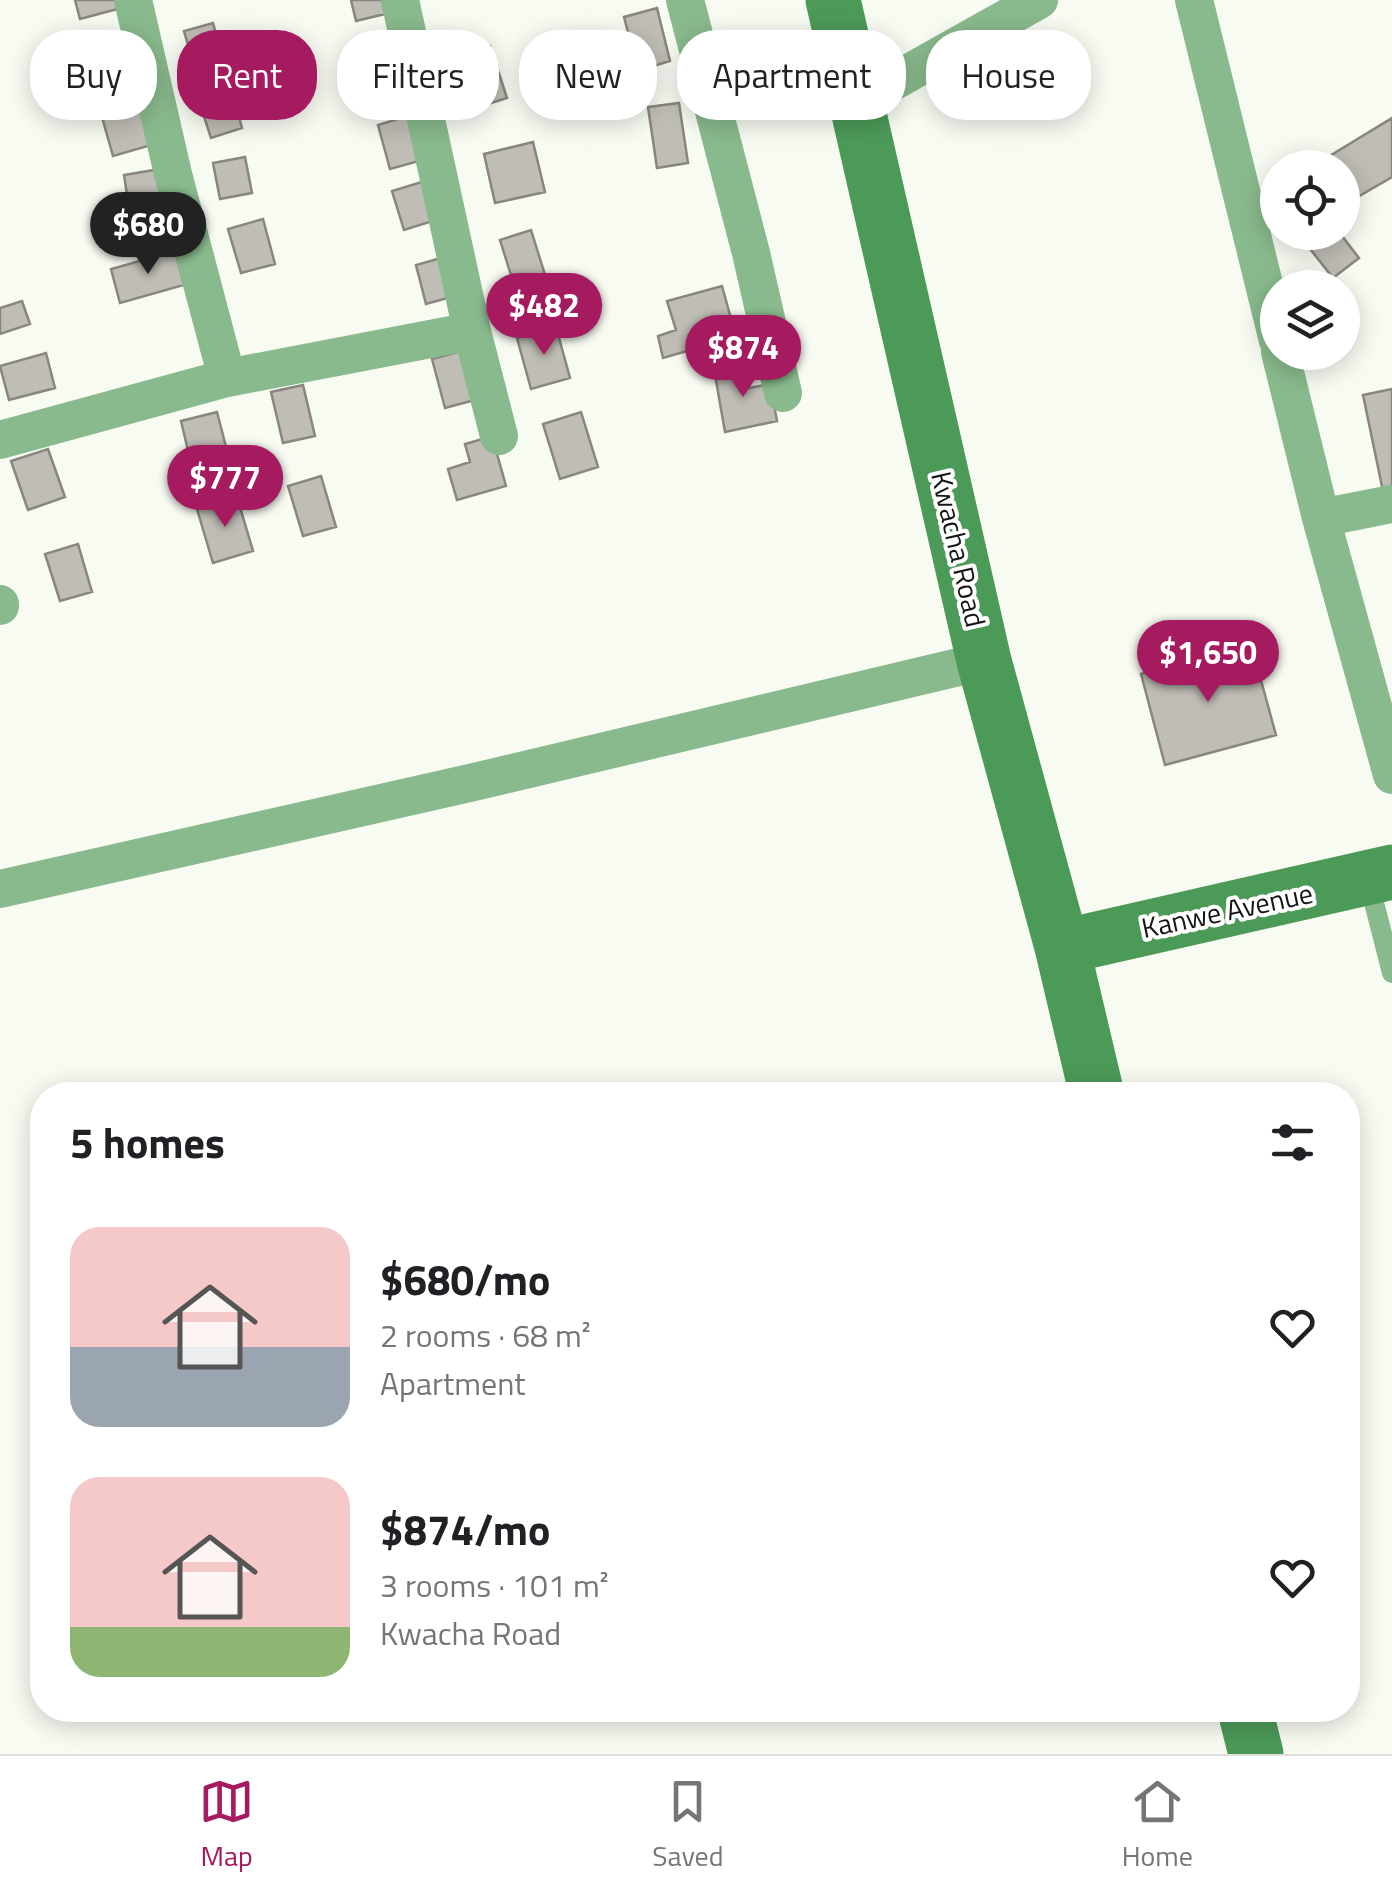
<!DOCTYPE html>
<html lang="en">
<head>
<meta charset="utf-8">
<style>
  body { margin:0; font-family:"Titillium Web",sans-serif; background:#f6f6f6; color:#202124; height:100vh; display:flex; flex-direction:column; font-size:38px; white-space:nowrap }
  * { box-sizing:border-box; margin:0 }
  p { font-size:32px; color:#757577 }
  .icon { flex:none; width:55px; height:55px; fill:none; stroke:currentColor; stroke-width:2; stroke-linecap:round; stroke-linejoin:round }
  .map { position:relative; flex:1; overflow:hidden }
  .side { position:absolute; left:30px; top:1082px; width:1330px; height:640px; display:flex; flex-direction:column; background:#fff; border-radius:40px; box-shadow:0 5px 25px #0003 }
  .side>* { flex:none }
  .hud { position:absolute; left:30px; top:30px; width:1332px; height:90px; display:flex; gap:20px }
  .controls { position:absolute; left:1260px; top:150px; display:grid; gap:20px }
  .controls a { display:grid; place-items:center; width:100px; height:100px; border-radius:50%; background:#fff; box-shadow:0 5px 25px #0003; font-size:50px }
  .price { position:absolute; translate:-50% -85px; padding:0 22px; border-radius:35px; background:#a61b60; color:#fff; font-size:32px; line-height:65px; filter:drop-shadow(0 2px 5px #0008) }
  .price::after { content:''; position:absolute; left:50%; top:60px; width:30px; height:22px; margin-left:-15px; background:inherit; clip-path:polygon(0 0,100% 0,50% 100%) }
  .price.selected { background:#222; color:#fff }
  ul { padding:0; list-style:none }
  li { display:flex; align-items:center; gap:30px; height:250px; padding:0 40px }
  li span { display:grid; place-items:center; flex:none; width:280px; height:200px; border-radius:30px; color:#555 }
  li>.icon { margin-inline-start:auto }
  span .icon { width:120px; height:120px; fill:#fffc; stroke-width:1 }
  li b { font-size:42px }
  h2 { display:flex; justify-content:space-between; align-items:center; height:120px; padding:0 40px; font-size:42px }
  .pill { padding:0 35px; border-radius:40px; background:#fff; box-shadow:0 5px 25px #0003; font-size:35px; line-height:90px }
  .pill.selected { background:#a61b60; color:#fff }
  .tabs { display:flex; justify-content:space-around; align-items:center; height:140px; border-top:2px solid #e0e0e0; background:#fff; font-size:28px; color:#757577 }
  .tabs a { display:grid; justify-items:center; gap:5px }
  .tabs .selected { color:#a61b60 }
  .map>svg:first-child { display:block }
  .building { fill:#bfbdb5; stroke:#88867e; stroke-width:2.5 }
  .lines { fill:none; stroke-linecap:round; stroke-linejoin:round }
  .service { stroke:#89ba8d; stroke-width:20 }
  .minor { stroke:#89ba8d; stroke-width:38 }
  .secondary { stroke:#4c9a58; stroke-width:55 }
  .labels { text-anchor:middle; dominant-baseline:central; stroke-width:8; stroke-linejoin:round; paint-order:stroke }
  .street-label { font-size:28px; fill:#151613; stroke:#fff }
</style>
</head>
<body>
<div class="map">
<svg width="1392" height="1754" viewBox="0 0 1392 1754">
  <rect width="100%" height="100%" fill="#f8fbf2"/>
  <path class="building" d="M75,0H124L125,7L80,19Z
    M351,0H382L385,14L356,21Z
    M657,8L670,61L638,71L624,17Z
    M213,23L225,65L196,73L184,31Z
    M130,34L141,76L88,90L77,48Z
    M395,42L407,90L372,99L360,51Z
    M490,46L507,98L479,107L462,55Z
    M231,89L242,128L211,138L198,98Z
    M679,103L688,163L657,168L648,107Z
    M144,105L155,144L113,156L102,117Z
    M417,113L430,158L390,169L378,125Z
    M1392,118V177L1342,206V168H1310Z
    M533,142L545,192L495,203L484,154Z
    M245,157L252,193L220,199L213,163Z
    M160,169L168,215L131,221L124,175Z
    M428,180L439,219L404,230L392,191Z
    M263,219L275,264L241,273L228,229Z
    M531,230L546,278L515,288L500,240Z
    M1313,232H1339L1359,258L1333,278L1303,240Z
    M175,251L184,285L120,303L111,269Z
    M444,257L455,296L426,304L416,265Z
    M722,286L736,337L663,358L658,336L676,330L667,301Z
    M22,301L30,324L0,334V308Z
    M556,327L570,378L531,389L517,338Z
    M469,349L482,398L445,408L432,359Z
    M46,353L55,388L9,400L0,366Z
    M744,363L749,388L770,384L777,421L725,432L714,369Z
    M303,385L315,436L283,443L271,392Z
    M1392,389V494L1384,496L1363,395Z
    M217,412L231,466L194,476L181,421Z
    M581,412L598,467L560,479L543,424Z
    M492,436L506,486L457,500L448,469L470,462L465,444Z
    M48,449L65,497L28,510L11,461Z
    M321,476L336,527L303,536L288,486Z
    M237,497L253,551L213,563L197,509Z
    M78,544L92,592L60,601L45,554Z
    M1251,644L1276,735L1165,765L1141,674Z"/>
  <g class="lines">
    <path class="service" d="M1368,879L1392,973"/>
    <path class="minor" d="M133,0L173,174L227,378
      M400,0L472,331L499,436
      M685,0L751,253L783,393
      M1194,0L1278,341
      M857,102L1039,0
      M1280,352L1321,518L1392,775
      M0,440L227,378L472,331
      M1321,518L1392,504
      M0,604V606
      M0,889L474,782L984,661"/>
    <path class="secondary" d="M833,0L984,661L1062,947L1097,1095
      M1062,947L1392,872
      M1245,1710L1256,1754"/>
  </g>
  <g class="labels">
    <g class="street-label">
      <text transform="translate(959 549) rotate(77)">Kwacha Road</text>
      <text transform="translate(1227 910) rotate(-12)">Kanwe Avenue</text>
    </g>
  </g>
</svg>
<div class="controls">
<a><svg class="icon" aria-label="locate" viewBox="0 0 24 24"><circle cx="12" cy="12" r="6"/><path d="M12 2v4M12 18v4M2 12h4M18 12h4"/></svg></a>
<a><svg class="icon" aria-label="layers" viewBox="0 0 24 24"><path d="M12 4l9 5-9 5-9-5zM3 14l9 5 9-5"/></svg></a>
</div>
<b class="price selected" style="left:148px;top:277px">$680</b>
<b class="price" style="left:544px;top:358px">$482</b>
<b class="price" style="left:743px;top:400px">$874</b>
<b class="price" style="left:225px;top:530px">$777</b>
<b class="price" style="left:1208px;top:705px">$1,650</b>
<div class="hud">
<a class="pill">Buy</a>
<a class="pill selected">Rent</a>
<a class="pill">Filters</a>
<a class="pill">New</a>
<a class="pill">Apartment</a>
<a class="pill">House</a>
</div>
<section class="side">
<h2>5 homes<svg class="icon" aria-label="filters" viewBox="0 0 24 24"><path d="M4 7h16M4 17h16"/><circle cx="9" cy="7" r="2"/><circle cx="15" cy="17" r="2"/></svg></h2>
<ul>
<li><span style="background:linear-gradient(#f6c9c9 60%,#9aa5b1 0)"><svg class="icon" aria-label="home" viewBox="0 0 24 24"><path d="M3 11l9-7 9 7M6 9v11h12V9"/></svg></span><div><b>$680/mo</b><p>2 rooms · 68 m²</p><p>Apartment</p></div><svg class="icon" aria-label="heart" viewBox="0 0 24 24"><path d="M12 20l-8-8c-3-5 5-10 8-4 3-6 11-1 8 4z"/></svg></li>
<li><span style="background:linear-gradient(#f6c9c9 75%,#8fb573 0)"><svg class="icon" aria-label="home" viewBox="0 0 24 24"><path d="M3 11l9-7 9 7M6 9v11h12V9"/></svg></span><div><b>$874/mo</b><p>3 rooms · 101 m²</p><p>Kwacha Road</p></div><svg class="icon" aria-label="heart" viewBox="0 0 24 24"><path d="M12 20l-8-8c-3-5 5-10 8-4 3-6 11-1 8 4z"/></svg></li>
</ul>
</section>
</div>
<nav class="tabs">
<a class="selected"><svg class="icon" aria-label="map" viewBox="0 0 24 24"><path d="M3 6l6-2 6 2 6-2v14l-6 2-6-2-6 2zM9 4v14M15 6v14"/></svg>Map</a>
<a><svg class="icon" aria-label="saved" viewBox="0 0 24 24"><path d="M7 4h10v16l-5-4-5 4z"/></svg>Saved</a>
<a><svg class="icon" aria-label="home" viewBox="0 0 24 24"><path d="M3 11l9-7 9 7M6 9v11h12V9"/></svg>Home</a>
</nav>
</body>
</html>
